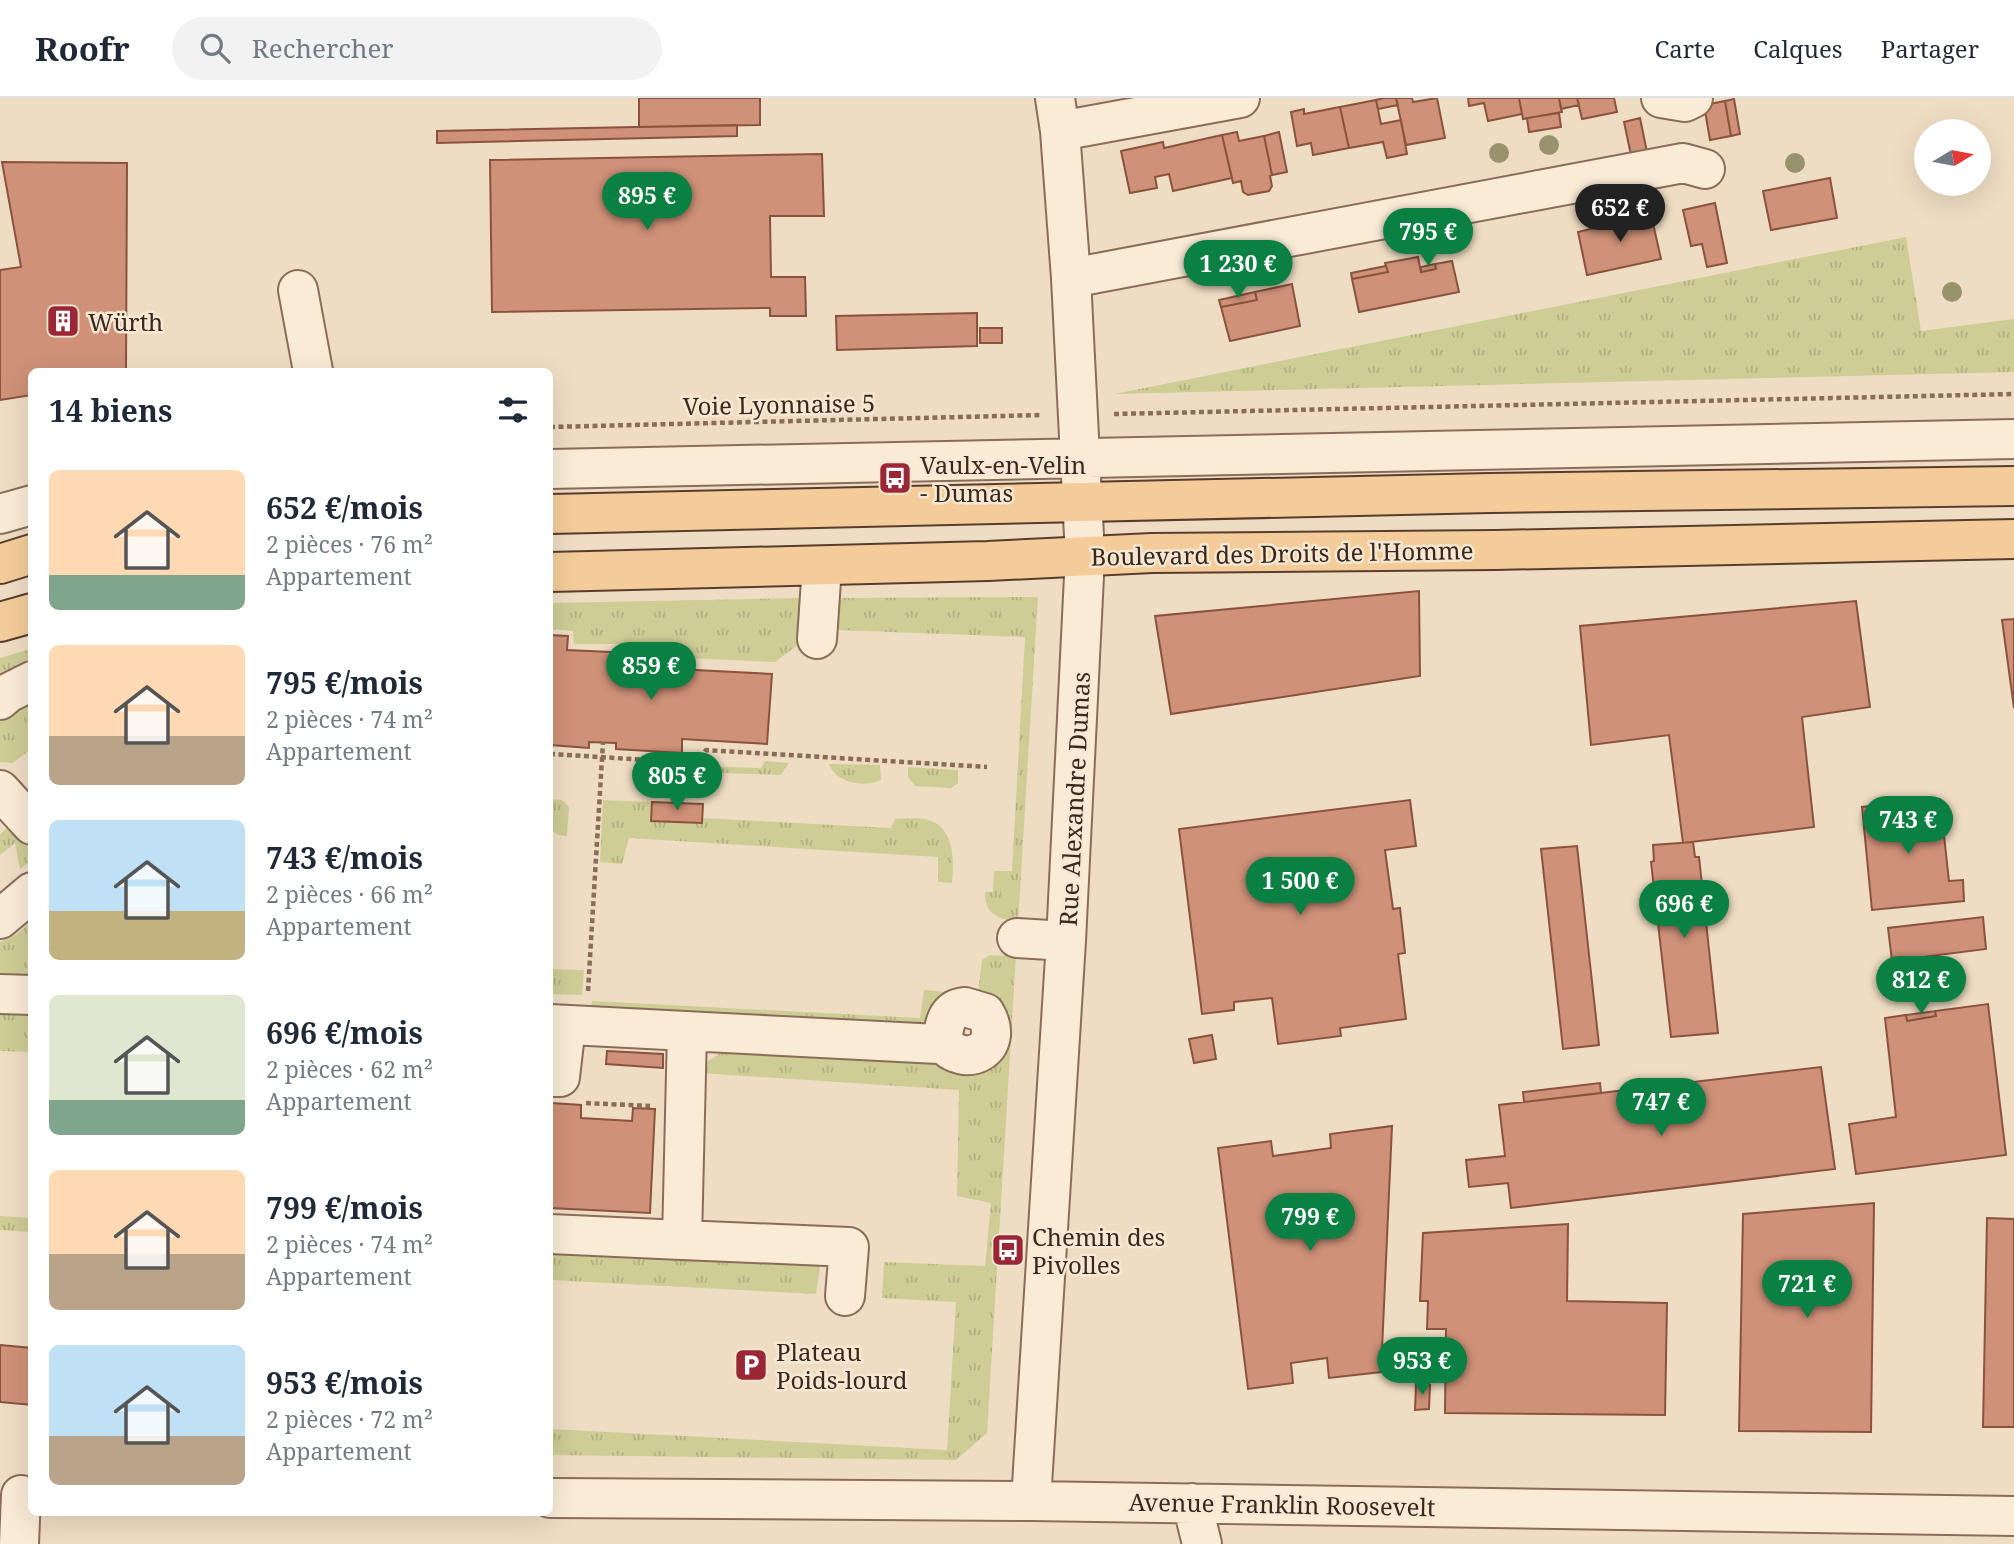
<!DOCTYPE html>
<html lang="fr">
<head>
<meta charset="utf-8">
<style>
  body { margin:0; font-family:"Noto Serif",serif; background:#f2f2f3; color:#1f2937; height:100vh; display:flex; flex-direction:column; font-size:26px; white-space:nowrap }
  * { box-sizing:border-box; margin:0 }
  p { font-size:23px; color:#747a83 }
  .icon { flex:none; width:38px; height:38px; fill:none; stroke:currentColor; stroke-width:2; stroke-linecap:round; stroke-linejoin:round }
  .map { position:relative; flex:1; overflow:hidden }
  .drawer { position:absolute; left:28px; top:270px; width:525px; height:1148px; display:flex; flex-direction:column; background:#fff; border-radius:10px; box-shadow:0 7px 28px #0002 }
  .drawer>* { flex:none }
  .needle { width:46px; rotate:80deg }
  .buttons { position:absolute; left:1914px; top:21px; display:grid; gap:14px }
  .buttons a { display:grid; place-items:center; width:77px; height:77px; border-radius:50%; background:#fff; box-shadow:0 7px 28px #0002; font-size:35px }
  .price { position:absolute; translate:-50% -60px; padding:0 16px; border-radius:24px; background:#0b8043; color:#fff; font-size:23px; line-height:46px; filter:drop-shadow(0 2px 4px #0008) }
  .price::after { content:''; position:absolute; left:50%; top:42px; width:21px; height:16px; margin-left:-10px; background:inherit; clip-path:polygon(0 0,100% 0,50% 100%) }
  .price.on { background:#222; color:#fff }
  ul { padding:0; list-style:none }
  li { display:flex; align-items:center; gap:21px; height:175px; padding:0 21px }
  li span { display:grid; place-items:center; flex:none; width:196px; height:140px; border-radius:10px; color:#555 }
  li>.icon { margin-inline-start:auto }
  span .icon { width:84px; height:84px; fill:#fffc; stroke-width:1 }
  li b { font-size:30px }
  h2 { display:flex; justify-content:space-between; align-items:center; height:84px; padding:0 21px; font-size:30px }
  header { display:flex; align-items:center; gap:42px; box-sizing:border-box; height:98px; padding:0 35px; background:#fff; border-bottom:2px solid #e0e1e3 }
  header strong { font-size:33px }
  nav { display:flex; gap:38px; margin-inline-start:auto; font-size:24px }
  .search { width:490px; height:63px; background:#f2f2f3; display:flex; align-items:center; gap:18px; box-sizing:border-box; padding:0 24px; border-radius:38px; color:#747a83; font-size:26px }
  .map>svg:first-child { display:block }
  .grass { fill:url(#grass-tufts) }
  .building { fill:#cf9178; stroke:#8a533e; stroke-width:2 }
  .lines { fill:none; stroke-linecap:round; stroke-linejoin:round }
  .minor-casing { stroke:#8a6d59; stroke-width:42 }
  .major-casing { stroke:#583c2d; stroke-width:42 }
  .path { stroke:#8a6d59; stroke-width:4.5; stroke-dasharray:5 3.5; stroke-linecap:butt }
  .minor { stroke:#faebd6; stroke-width:38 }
  .major { stroke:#f3cc9a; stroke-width:38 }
  .tree { fill:#98936c }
  .labels { text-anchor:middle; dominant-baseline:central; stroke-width:5; stroke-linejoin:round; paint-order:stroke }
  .poi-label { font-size:24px; fill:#3a281e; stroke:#f6e8d3; text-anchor:start }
  .street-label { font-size:24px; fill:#3a281e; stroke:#f6e8d3 }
</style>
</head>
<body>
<header>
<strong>Roofr</strong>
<div class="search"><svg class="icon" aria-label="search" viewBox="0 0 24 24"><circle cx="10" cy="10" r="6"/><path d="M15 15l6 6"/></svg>Rechercher</div>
<nav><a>Carte</a><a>Calques</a><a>Partager</a></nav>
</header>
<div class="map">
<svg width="2014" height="1446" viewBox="0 0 2014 1446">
  <defs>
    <pattern id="grass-tufts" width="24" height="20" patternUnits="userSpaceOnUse" patternTransform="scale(1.75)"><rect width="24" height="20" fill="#cecd96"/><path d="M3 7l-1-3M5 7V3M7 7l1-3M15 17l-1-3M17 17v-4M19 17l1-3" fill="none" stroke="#b2b081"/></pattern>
  </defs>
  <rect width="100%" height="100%" fill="#efddc3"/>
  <path class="grass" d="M1906,139L1921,233L2014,221V274L1114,296Z
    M1038,499L1018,824C1000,821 984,817 985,794H993L994,773H1012L1025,539L837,532V500Z
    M803,500L801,541L798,547L775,564L685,560V546H574L573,533L550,531V505Z
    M31,551V561L0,579V560Z
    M31,600V651L13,665L0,664V624Z
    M765,663L789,665L781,677L698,674L700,668L761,670Z
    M829,666L880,667L881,682C864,690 836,685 829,666Z
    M908,669L958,672V685L951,690L915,688L908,679Z
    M550,701L562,702L569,709L567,738L558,737L550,731Z
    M603,702L652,704L651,723L702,725L703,720L891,730L895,721C905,721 919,719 928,722C955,730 954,762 952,785L938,784V759L629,740L622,766L600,764Z
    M15,730L31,753L28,765L20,771L15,745L0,757V736L6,731Z
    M31,823V880L0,882V844L17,836Z
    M990,857L1016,858L987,1335L956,1362L550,1357V1331L947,1352L956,1204L882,1200L884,1164L985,1168L991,1105L957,1098L959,992L700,975L701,968L728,950L1001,964L1003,931L978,894L982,862Z
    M550,871L584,872L582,897L550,896Z
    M924,892L945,894L943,911L920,932L550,911V906L591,908L592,903L920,920Z
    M0,913L31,915V954L0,953Z
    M0,1118L31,1120V1134L0,1132Z
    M550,1151L821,1162L816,1196L550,1182Z"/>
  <path class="building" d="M639,0H760V27L639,29Z
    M1384,0H1396L1398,7L1378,11L1376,2Z
    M1396,0H1412L1413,4L1437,0L1445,40L1406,47Z
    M1468,0H1519L1522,16L1488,23L1484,5L1469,8Z
    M1519,0H1559L1562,14L1523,21Z
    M1559,0H1577L1579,7L1561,11Z
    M1577,0H1614L1617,14L1582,21Z
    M1734,1L1740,36L1731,38L1725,3Z
    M1376,2L1381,26L1401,22L1407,56L1387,60L1383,44L1349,50L1340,9Z
    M1725,3L1731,38L1710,42L1704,7Z
    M1340,9L1349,50L1313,57L1311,45L1297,48L1291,14L1304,11V16Z
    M1559,15L1561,29L1529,34L1527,20Z
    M1640,20L1647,54L1631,57L1624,24Z
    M737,27V38L437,45V33Z
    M1237,34L1239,43L1264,38L1272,77L1270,78L1272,88L1269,93L1248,97L1243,94L1241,83L1233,85L1222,37Z
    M1279,34L1287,74L1272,77L1264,38Z
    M1222,37L1232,80L1173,93L1169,76L1155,79L1157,90L1130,95L1121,53L1163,44L1164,50Z
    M822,56L824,118H770L771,179H805L806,218H770V210L492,214L490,62Z
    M2,64L127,65L126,273H32V297L0,302V172L21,169Z
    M1830,80L1837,120L1771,132L1763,93Z
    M1715,105L1727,165L1707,169L1702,146L1691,148L1683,112Z
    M1650,112L1661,161L1587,177L1578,134L1611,126L1610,121Z
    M1418,159L1421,174L1436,171L1435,166L1452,163L1459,194L1359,214L1352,181L1388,174L1385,165Z
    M1435,166L1436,171L1421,174V169Z
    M1386,168L1388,174L1352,181L1351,175Z
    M1292,186L1300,228L1230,243L1221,209L1257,202L1255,194Z
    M1255,194L1257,202L1221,209L1219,202Z
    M977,215V248L837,252L836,218Z
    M980,230H1002V245H980Z
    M1419,493L1420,578L1171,616L1155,518Z
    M1856,503L1870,609L1802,619L1814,729L1683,745L1669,637L1591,647L1580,528Z
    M2014,521V610L2002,522Z
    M550,537L568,538L567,552L676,557V571L772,576L767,646L682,641V655L616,651V645L589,644V650L550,647Z
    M1940,701L1949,783L1963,782L1964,803L1872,812L1862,709Z
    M1410,702L1416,748L1385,752L1393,811L1400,810L1405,855L1398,856L1406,921L1340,930L1341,938L1278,946L1272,900L1234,904V912L1202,916L1179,731Z
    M652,704L703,706L702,725L651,723Z
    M1693,744L1695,759H1699L1718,935L1671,939L1651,764L1654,763L1653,747Z
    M1577,748L1599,947L1563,951L1541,751Z
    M1983,819L1986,851L1892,863L1888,830Z
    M1988,906L2006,1057L1856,1076L1849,1026L1896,1019L1885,920L1906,917L1907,923L1936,918L1935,913Z
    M1935,913L1936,918L1907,923L1906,917Z
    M1212,937L1216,961L1194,965L1189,941Z
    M607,953L663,956V970L606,966Z
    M1821,969L1835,1071L1511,1110L1508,1085L1469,1089L1466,1062L1505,1058L1499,1007Z
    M1600,985L1601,995L1524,1004L1523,994Z
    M552,1005L581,1007V1020L632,1023L633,1010L655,1011L650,1115L550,1110Z
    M1392,1028L1381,1274L1329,1280L1327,1260L1291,1265L1293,1285L1248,1291L1218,1050L1271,1043L1273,1058L1331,1050L1330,1036Z
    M1874,1105L1871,1334L1739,1333L1743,1116Z
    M1987,1120L2014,1121V1329H1983Z
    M1568,1126L1567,1203L1667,1205L1665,1317L1445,1315L1446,1231H1427L1428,1203H1420L1423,1135Z
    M0,1247L32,1250V1307L0,1304Z
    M1416,1287H1430L1429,1311L1415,1312Z"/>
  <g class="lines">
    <defs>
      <path id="minor" d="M1661,0L1685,4L1693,0
        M1060,33L1240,0
        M1071,180L1683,65L1705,71
        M298,192L313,273
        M550,371L2014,341
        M0,416L32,407
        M817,541L822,468
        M0,602L8,595L32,583
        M0,692L32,727
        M0,821L32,794
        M1017,840L1066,843
        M0,896L32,897
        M965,909L985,915C1007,952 964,972 942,944C944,927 946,911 965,909Z
        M550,926L938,946L942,944
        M550,979H560L566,927
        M550,1136L682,1142L687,933
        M682,1142L849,1149L845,1198
        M550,1400L1031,1403L2014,1418
        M1031,1403L1066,843L1085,458L1071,180L1060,33L1055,0
        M1192,1405L1202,1446
        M19,1446L21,1397"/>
      <path id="major" d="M550,416L1490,395L2014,388
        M0,466L32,456
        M550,474L988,463L1152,455L1495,452L2014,441
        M0,524L32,515"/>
    </defs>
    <use href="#minor" class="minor-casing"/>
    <use href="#major" class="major-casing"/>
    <path class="path" d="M1114,316L2014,296
      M550,329L1042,317
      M550,656L698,665L706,652L987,669
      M588,893L603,644
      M586,1005L650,1008"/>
    <use href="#minor" class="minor"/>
    <use href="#major" class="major"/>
  </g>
  <g class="tree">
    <circle cx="1549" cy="47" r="10"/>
    <circle cx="1499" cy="55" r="10"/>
    <circle cx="1795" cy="65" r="10"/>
    <circle cx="1952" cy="194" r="10"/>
  </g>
  <defs>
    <symbol id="building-square" viewBox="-11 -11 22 22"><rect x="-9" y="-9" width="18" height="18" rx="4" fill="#9b2736" stroke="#f6e8d3"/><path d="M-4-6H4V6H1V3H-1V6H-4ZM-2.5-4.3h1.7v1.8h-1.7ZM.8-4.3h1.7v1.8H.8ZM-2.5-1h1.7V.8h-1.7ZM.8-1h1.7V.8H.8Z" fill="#fff"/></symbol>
    <symbol id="bus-square" viewBox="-11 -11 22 22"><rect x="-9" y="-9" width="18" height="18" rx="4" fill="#9b2736" stroke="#f6e8d3"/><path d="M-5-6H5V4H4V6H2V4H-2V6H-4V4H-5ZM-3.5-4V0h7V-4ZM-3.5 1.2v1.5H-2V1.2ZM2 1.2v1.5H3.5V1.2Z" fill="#fff"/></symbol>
    <symbol id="parking-square" viewBox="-11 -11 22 22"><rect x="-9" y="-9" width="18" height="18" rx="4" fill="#9b2736" stroke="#f6e8d3"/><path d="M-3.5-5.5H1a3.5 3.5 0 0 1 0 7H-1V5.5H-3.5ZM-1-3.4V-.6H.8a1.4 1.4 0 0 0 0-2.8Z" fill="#fff"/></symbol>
  </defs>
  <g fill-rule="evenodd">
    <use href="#building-square" x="44" y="204" width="38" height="38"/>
    <use href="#bus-square" x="876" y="361" width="38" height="38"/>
    <use href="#bus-square" x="989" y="1133" width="38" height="38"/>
    <use href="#parking-square" x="732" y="1248" width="38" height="38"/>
  </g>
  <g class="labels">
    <g class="poi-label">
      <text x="88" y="223">Würth</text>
      <text x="920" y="366">Vaulx-en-Velin<tspan x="920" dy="28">- Dumas</tspan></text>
      <text x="1032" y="1138">Chemin des<tspan x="1032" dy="28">Pivolles</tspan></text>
      <text x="776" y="1253">Plateau<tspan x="776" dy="28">Poids-lourd</tspan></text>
    </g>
    <g class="street-label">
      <text transform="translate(779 306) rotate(-1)">Voie Lyonnaise 5</text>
      <text transform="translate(1282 455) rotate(-1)">Boulevard des Droits de l'Homme</text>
      <text transform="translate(1074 701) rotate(-87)">Rue Alexandre Dumas</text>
      <text transform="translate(1282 1406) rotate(1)">Avenue Franklin Roosevelt</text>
    </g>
  </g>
</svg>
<div class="buttons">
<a><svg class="needle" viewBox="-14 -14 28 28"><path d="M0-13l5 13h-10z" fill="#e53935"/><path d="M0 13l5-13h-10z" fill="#747a83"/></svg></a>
</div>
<b class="price" style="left:647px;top:134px">895 €</b>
<b class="price on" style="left:1620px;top:146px">652 €</b>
<b class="price" style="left:1428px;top:170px">795 €</b>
<b class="price" style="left:1238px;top:202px">1 230 €</b>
<b class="price" style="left:651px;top:604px">859 €</b>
<b class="price" style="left:677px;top:714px">805 €</b>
<b class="price" style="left:1908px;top:758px">743 €</b>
<b class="price" style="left:1300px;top:819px">1 500 €</b>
<b class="price" style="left:1684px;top:842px">696 €</b>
<b class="price" style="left:1921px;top:918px">812 €</b>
<b class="price" style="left:1661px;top:1040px">747 €</b>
<b class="price" style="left:1310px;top:1155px">799 €</b>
<b class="price" style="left:1807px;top:1222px">721 €</b>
<b class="price" style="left:1422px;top:1299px">953 €</b>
<section class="drawer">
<h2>14 biens<svg class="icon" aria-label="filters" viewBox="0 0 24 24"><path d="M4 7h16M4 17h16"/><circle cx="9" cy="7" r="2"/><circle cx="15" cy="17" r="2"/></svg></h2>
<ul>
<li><span style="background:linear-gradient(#ffd9b3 75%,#7fa58c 0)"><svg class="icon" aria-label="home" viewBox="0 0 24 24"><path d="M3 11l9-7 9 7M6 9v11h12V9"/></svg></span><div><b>652 €/mois</b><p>2 pièces · 76 m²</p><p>Appartement</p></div></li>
<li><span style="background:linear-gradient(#ffd9b3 65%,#b9a48a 0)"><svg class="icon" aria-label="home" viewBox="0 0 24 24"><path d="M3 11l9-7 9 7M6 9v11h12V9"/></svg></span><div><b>795 €/mois</b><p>2 pièces · 74 m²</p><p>Appartement</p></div></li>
<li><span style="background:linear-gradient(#bfe0f5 65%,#c2b280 0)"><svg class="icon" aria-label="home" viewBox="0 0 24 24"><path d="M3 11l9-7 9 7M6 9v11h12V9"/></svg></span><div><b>743 €/mois</b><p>2 pièces · 66 m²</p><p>Appartement</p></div></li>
<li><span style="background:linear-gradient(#dfe7d0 75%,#7fa58c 0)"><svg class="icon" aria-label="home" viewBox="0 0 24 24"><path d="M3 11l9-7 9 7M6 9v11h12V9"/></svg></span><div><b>696 €/mois</b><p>2 pièces · 62 m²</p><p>Appartement</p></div></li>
<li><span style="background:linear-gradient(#ffd9b3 60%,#b9a48a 0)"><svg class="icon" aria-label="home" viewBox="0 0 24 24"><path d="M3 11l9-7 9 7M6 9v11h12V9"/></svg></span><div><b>799 €/mois</b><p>2 pièces · 74 m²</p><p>Appartement</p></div></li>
<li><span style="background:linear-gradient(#bfe0f5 65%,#b9a48a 0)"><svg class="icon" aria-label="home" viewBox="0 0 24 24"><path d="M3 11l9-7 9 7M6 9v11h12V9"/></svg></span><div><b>953 €/mois</b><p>2 pièces · 72 m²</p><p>Appartement</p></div></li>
</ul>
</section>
</div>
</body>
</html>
